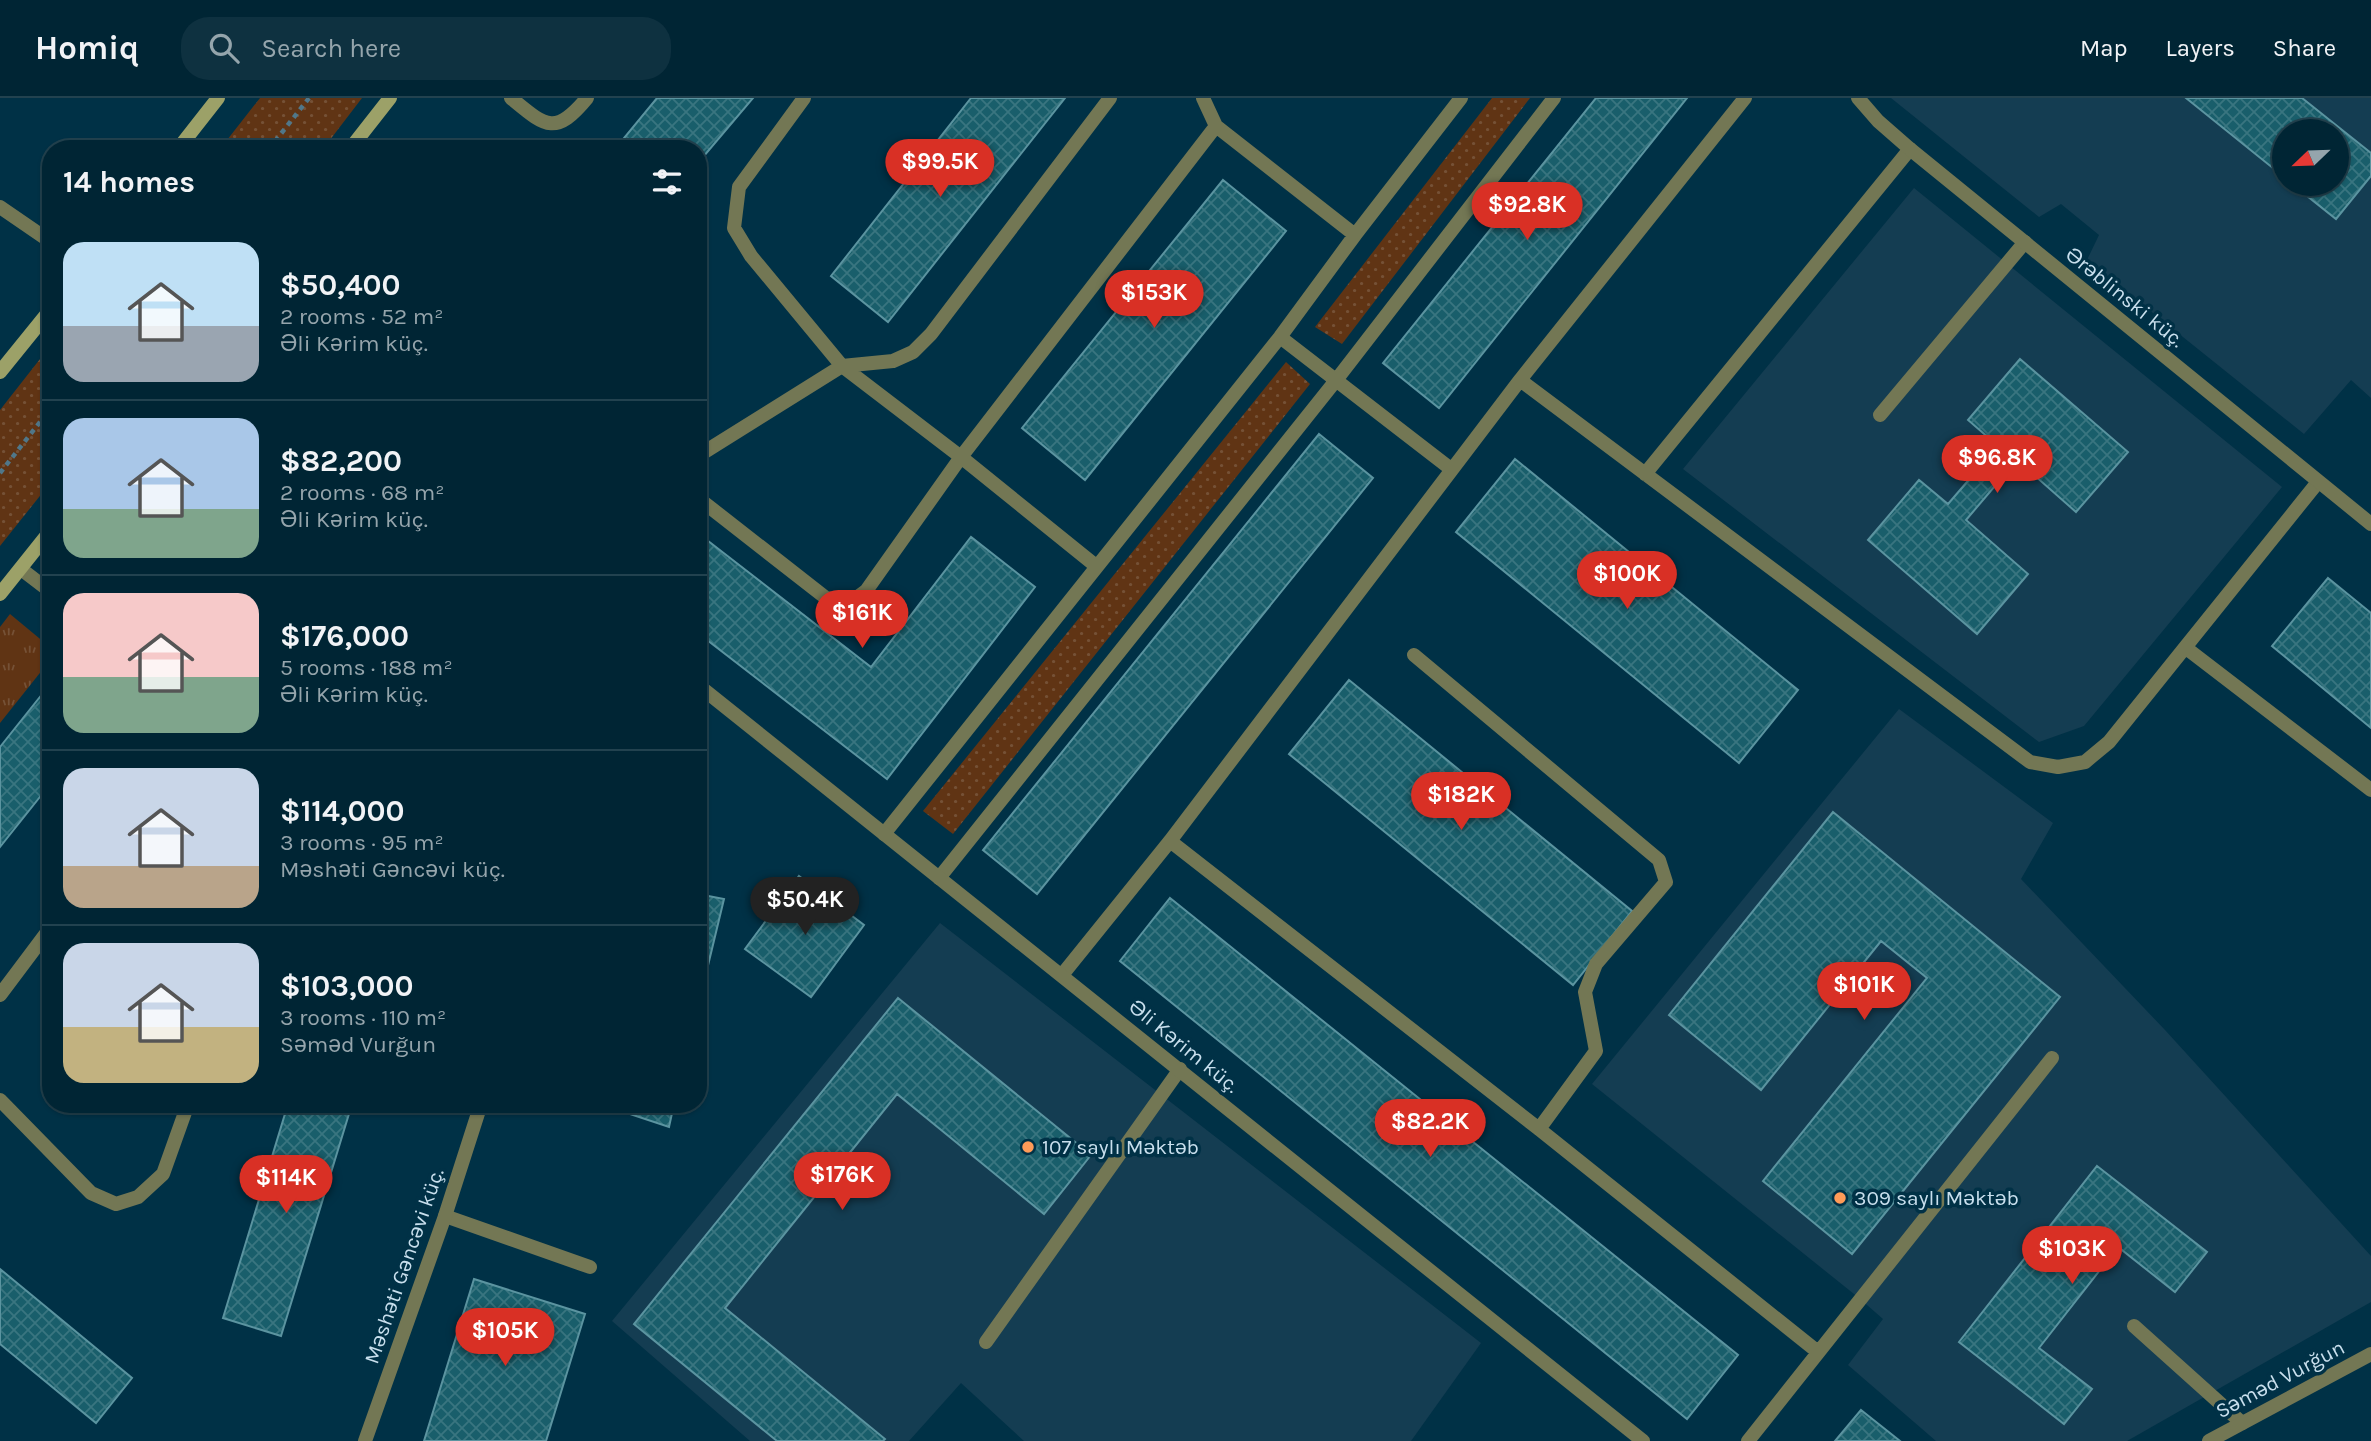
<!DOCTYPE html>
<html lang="en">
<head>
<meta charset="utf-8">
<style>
  body { margin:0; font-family:Karla,sans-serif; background:#0e3140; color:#f1f3f6; height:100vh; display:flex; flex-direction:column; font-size:26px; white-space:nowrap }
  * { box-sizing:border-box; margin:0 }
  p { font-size:23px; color:#95a5ac }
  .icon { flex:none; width:38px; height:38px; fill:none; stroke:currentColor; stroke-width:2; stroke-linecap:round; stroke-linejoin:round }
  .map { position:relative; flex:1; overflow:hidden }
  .drawer { position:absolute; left:42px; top:42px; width:665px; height:973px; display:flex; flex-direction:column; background:#002534; border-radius:28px; box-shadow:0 2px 5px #0004,0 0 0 2px #22424f }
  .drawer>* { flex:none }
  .needle { width:46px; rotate:247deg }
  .tools { position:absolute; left:2272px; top:21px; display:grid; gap:14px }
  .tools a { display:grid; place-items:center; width:77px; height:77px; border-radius:50%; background:#002534; box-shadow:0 2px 5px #0004,0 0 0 2px #22424f; font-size:35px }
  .price { position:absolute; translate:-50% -60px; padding:0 16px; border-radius:24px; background:#d93025; color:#fff; font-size:23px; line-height:46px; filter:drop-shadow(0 2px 4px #0008) }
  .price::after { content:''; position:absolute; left:50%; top:42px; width:21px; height:16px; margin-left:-10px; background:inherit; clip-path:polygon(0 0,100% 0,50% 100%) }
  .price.current { background:#222; color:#fff }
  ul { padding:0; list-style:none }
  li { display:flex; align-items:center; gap:21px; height:175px; padding:0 21px }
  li+li { border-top:2px solid #22424f }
  li span { display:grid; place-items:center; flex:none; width:196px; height:140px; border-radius:21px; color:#555 }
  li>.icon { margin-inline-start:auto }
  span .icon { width:84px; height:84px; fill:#fffc; stroke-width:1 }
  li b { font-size:30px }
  h2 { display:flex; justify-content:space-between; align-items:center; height:84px; padding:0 21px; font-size:30px }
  header { display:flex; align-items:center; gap:42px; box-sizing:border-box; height:98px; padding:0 35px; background:#002534; border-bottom:2px solid #22424f }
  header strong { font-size:33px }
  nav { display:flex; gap:38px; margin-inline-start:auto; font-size:24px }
  .search { width:490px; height:63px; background:#0e3140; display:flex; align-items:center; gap:18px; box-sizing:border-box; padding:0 24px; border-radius:28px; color:#95a5ac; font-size:26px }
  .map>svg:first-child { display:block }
  .built { fill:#143d52; fill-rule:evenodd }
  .grass { fill:url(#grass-tufts) }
  .park { fill:url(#park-dots) }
  .building { fill:url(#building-cross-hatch); stroke:#5b94a0; stroke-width:2 }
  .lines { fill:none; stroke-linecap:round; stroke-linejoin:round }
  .path { stroke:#507789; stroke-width:4.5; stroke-dasharray:5 5; stroke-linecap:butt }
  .service { stroke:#737754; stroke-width:14 }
  .minor { stroke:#737754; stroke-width:14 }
  .secondary { stroke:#9ca168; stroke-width:14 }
  .poi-dot { fill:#fe9b58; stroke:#003146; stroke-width:2.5 }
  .labels { text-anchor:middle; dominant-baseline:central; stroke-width:7; stroke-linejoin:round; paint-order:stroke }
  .street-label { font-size:21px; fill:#c8dfed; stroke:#003146 }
  .poi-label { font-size:21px; fill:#c8dfed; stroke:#003146; text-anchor:start }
</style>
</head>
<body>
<header>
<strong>Homiq</strong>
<div class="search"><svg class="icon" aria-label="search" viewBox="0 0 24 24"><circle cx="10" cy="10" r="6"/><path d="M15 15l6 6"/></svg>Search here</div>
<nav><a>Map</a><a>Layers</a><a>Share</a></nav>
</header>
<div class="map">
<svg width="2371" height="1343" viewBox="0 0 2371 1343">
  <defs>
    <pattern id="grass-tufts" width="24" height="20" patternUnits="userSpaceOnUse" patternTransform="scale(1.75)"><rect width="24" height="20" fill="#603414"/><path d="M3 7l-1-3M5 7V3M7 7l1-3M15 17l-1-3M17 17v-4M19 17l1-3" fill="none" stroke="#755136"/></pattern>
    <pattern id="park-dots" width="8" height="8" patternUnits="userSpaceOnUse" patternTransform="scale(1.75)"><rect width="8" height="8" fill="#603414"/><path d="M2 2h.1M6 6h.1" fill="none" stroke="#755136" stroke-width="1.8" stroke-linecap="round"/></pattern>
    <pattern id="building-cross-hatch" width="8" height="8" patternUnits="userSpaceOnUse" patternTransform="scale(1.75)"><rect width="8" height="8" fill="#195e6b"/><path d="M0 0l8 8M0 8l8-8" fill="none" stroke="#397580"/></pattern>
  </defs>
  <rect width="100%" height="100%" fill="#003146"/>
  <path class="built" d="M1891,0H2371V300L2351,282L2304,336L2087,162L2099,137L2061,106L2039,119ZM2284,33H2336V86H2284Z
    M1914,90L2282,389L2084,628L2039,644L1683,371Z
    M1899,611L2053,725L2021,781L2165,932L2371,1158V1204L2127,1343H1936L1848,1267L1883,1221L1859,1200L1592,986Z
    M940,825L1481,1245L1411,1343H1024L961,1285L909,1343H750L612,1223Z"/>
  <path class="grass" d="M10,516L51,550V561L0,625V529Z"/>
  <path class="park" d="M260,0H362L323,51H220Z
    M1492,0H1530L1342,246L1315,229Z
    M51,247V384L0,448V312Z
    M1286,264L1310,286L953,736L923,713Z"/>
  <path class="building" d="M657,0H753L698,65V51H615Z
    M971,0H1065L888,224L831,178Z
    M1596,0H1687L1439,310L1383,265Z
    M2186,0H2302L2371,55V78L2336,121L2292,86H2336V33H2284V79Z
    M1223,82L1286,133L1085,382L1022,330Z
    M2020,261L2128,354L2076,414L2017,362L1966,422L2028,476L1977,536L1868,442L1919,382L1948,406L1998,348L1968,322Z
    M1319,336L1373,380L1037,796L983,752Z
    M1515,361L1798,592L1739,665L1456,434Z
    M703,439L871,569L971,439L1035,489L887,681L698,535V446Z
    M2328,480L2371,515V630L2272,548Z
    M1349,582L1632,813L1573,887L1289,656Z
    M51,585V685L0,749V649Z
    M1833,714L2060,899L1852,1156L1763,1083L1927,880L1881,843L1761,992L1669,917Z
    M799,778L864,827L811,899L745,851Z
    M698,796L724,801L698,909Z
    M1170,800L1738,1257L1687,1321L1120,863Z
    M898,900L1091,1057L1044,1116L897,996L725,1210L885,1341L883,1343H777L634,1226Z
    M288,1006H352L281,1238L223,1220Z
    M600,1006H674L669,1029Z
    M2097,1068L2207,1154L2175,1194L2118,1149L2039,1250L2092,1291L2064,1326L1959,1244Z
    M0,1171L132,1280L96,1325L0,1246Z
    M474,1181L585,1216L546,1343H424Z
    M1861,1312L1900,1343H1835Z"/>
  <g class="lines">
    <path class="path" d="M269,51L309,0
      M0,375L51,310"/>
    <path class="service" d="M511,0C545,28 555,39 587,0
      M804,0L739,89L734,130L751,158L842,268L961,359L1096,468
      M1203,0L1216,28L1355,137
      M1280,239L1451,371
      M1520,282L1745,0
      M1880,317L2025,144
      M698,358L842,268L893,263L913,254L931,236L1110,0
      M1645,376L1910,51
      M698,400L826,500L851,504L866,493L961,359L1216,28
      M21,471L51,494
      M2186,550L2371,692
      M1414,557L1659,762L1666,784L1596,866L1585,894L1596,953L1539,1031
      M884,736L1280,239L1355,137L1461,0
      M1170,743L1539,1031L1818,1254
      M939,780L1337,281L1554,0
      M1062,877L1170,743L1520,282L2030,664L2058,669L2085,664L2109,644L2318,384
      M0,897L51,829
      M0,1002L91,1095L116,1106L138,1099L163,1076L188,1006
      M445,1118L590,1169
      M2134,1228L2242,1325
      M986,1244L1180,971
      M1748,1343L2052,960"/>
    <path class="minor" d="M1858,0L1878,23L1910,51L2371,426
      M0,109L51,144
      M698,587L1643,1343
      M365,1343L445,1118L481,1006
      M2209,1343L2371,1256"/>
    <path class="secondary" d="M178,51L218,0
      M350,51L390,0
      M0,274L51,211
      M0,496L51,432"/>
  </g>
  <g class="poi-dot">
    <circle cx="1028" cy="1049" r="7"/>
    <circle cx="1840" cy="1100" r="7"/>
  </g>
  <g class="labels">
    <g class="street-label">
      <text transform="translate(2125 199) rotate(39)">Ərəblinski küç.</text>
      <text transform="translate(1184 948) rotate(39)">Əli Kərim küç.</text>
      <text transform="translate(404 1168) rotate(-71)">Məshəti Gəncəvi küç.</text>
      <text transform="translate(2280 1281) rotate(-28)">Səməd Vurğun</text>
    </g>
    <g class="poi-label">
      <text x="1042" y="1049">107 saylı Məktəb</text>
      <text x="1854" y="1100">309 saylı Məktəb</text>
    </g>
  </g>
</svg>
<div class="tools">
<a><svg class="needle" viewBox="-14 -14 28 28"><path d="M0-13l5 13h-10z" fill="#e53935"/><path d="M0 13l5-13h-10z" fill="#95a5ac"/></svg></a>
</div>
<b class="price" style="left:940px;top:101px">$99.5K</b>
<b class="price" style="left:1527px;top:144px">$92.8K</b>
<b class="price" style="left:1154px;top:232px">$153K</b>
<b class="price" style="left:1997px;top:397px">$96.8K</b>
<b class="price" style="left:1627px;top:513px">$100K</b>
<b class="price" style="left:862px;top:552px">$161K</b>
<b class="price" style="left:1461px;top:734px">$182K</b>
<b class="price current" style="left:805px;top:839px">$50.4K</b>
<b class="price" style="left:1864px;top:924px">$101K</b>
<b class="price" style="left:1430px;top:1061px">$82.2K</b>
<b class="price" style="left:842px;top:1114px">$176K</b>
<b class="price" style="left:286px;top:1117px">$114K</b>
<b class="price" style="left:2072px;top:1188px">$103K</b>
<b class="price" style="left:505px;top:1270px">$105K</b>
<section class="drawer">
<h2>14 homes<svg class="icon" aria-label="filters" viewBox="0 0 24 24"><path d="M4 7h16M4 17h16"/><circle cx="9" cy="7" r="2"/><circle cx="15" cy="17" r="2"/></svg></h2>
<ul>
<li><span style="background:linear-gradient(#bfe0f5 60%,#9aa5b1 0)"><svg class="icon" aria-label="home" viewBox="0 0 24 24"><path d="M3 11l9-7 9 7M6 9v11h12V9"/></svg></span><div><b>$50,400</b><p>2 rooms · 52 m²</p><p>Əli Kərim küç.</p></div></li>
<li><span style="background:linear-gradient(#a9c7e8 65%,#7fa58c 0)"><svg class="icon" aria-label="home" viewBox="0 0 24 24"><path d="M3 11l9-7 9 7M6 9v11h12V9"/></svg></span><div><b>$82,200</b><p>2 rooms · 68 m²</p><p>Əli Kərim küç.</p></div></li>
<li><span style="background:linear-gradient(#f6c9c9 60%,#7fa58c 0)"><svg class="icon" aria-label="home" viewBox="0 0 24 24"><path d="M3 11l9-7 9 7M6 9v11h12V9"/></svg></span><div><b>$176,000</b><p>5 rooms · 188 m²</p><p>Əli Kərim küç.</p></div></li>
<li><span style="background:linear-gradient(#c9d6e8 70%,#b9a48a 0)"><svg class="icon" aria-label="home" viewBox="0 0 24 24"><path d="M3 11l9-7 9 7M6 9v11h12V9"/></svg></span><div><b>$114,000</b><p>3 rooms · 95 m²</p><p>Məshəti Gəncəvi küç.</p></div></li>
<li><span style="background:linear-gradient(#c9d6e8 60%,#c2b280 0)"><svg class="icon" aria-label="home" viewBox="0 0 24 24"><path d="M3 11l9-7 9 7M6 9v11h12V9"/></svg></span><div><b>$103,000</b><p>3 rooms · 110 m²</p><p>Səməd Vurğun</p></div></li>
</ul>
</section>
</div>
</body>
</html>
